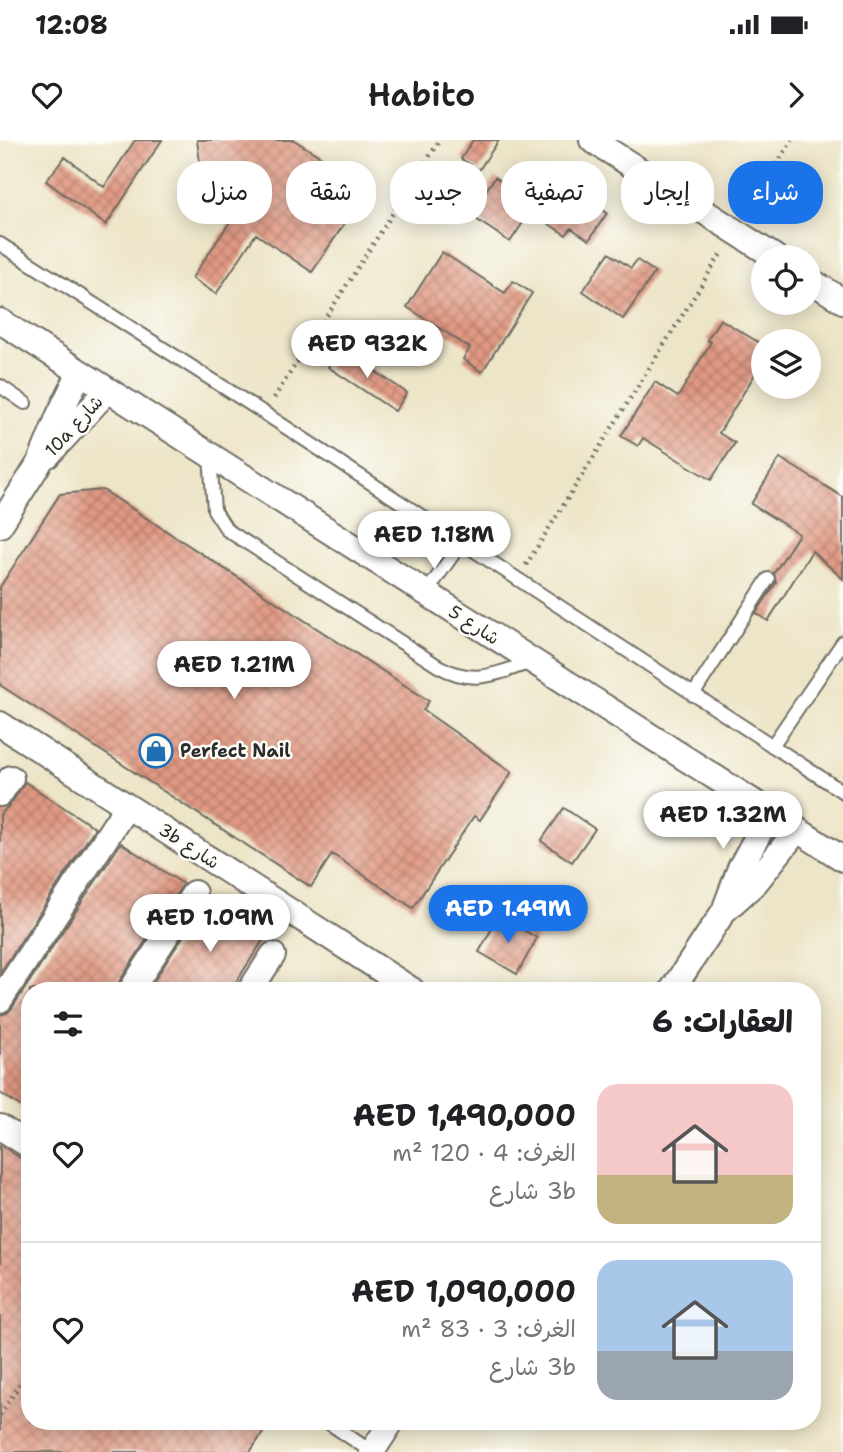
<!DOCTYPE html>
<html lang="ar">
<head>
<meta charset="utf-8">
<style>
  body { margin:0; font-family:"Shantell Sans","Playpen Sans Arabic",sans-serif; background:#f2f2f2; color:#202124; direction:rtl; height:100vh; display:flex; flex-direction:column; font-size:26px; white-space:nowrap }
  * { box-sizing:border-box; margin:0 }
  p { font-size:23px; color:#757577 }
  .icon { flex:none; width:38px; height:38px; fill:none; stroke:currentColor; stroke-width:2; stroke-linecap:round; stroke-linejoin:round }
  .map { position:relative; flex:1; overflow:hidden; direction:ltr }
  .sheet { position:absolute; left:21px; top:842px; width:800px; height:448px; display:flex; flex-direction:column; background:#fff; border-radius:28px; box-shadow:0 4px 18px #0003; direction:rtl }
  .sheet>* { flex:none }
  .top-card { position:absolute; left:21px; top:21px; width:802px; height:63px; direction:rtl; display:flex; gap:14px }
  .tools { position:absolute; left:751px; top:105px; display:grid; gap:14px }
  .tools a { display:grid; place-items:center; width:70px; height:70px; border-radius:50%; background:#fff; box-shadow:0 4px 18px #0003; font-size:35px }
  .price { position:absolute; translate:-50% -60px; padding:0 16px; border-radius:24px; background:#fff; color:#222; font-size:23px; line-height:46px; filter:drop-shadow(0 2px 4px #0008) }
  .price::after { content:''; position:absolute; left:50%; top:42px; width:21px; height:16px; margin-left:-10px; background:inherit; clip-path:polygon(0 0,100% 0,50% 100%) }
  .price.selected { background:#1a73e8; color:#fff }
  ul { padding:0; list-style:none }
  li { display:flex; align-items:center; gap:21px; height:175px; padding:0 28px }
  li+li { border-top:2px solid #e0e0e0 }
  li span { display:grid; place-items:center; flex:none; width:196px; height:140px; border-radius:21px; color:#555 }
  li>.icon { margin-inline-start:auto }
  span .icon { width:84px; height:84px; fill:#fffc; stroke-width:1 }
  li b { font-size:30px }
  h2 { display:flex; justify-content:space-between; align-items:center; height:84px; padding:0 28px; font-size:30px }
  .chip { padding:0 24px; border-radius:28px; background:#fff; box-shadow:0 4px 18px #0003; font-size:24px; line-height:63px }
  .chip.selected { background:#1a73e8; color:#fff }
  .status { display:flex; justify-content:space-between; align-items:center; height:49px; padding:0 35px; background:#fff; direction:ltr }
  .status svg { height:19px; fill:currentColor }
  header { display:flex; justify-content:space-between; align-items:center; height:91px; padding:0 28px; background:#fff; font-size:32px; font-weight:600 }
  .map>svg:first-child { display:block }
  .building { fill:url(#building-cross-hatch) }
  .lines { fill:none; stroke-linecap:round; stroke-linejoin:round }
  .service-casing { stroke:#6f6c62; stroke-width:16 }
  .minor-casing { stroke:#6f6c62; stroke-width:28 }
  .path { stroke:#6f6c62; stroke-width:4.5; stroke-dasharray:2 5; stroke-linecap:butt }
  .service { stroke:#fff; stroke-width:12 }
  .minor { stroke:#fff; stroke-width:24 }
  .labels { text-anchor:middle; dominant-baseline:central; stroke-width:5; stroke-linejoin:round; paint-order:stroke }
  .street-label { font-size:18px; fill:#2b2b2b; stroke:#fdfcf7 }
  .poi-label { font-size:18px; font-weight:bold; fill:#2b2b2b; stroke:#fdfcf7; text-anchor:start }
</style>
</head>
<body>
<div class="status"><b>12:08</b><svg viewBox="0 0 49 12"><path d="M0 12V9h3v3zM5 12V6h3v6zM10 12V3h3v9zM15 12V0h3v12zM26 1h20v11H26zM47 4h2v5h-2z"/></svg></div>
<header><svg class="icon" aria-label="forward" viewBox="0 0 24 24"><path d="M9 5l7 7-7 7"/></svg>Habito<svg class="icon" aria-label="heart" viewBox="0 0 24 24"><path d="M12 20l-8-8c-3-5 5-10 8-4 3-6 11-1 8 4z"/></svg></header>
<div class="map">
<svg width="843" height="1312" viewBox="0 0 843 1312">
  <defs>
    <pattern id="building-cross-hatch" width="8" height="8" patternUnits="userSpaceOnUse" patternTransform="scale(1.75)"><rect width="8" height="8" fill="#e19983"/><path d="M0 0l8 8M0 8l8-8" fill="none" stroke="#b77d6b"/></pattern>
  </defs>
  <rect width="100%" height="100%" fill="#fdfcf7"/>
  <filter id="ink" filterUnits="userSpaceOnUse"><feTurbulence type="fractalNoise" baseFrequency=".0143" numOctaves="2"/><feDisplacementMap in="SourceGraphic" scale="14" xChannelSelector="R" yChannelSelector="G"/><feConvolveMatrix kernelMatrix="1 2 1 2 8 2 1 2 1" color-interpolation-filters="sRGB"/></filter>
  <filter id="wash" filterUnits="userSpaceOnUse"><feTurbulence type="fractalNoise" baseFrequency=".00686" numOctaves="4" result="noise"/><feDisplacementMap in="SourceGraphic" scale="28" xChannelSelector="R" yChannelSelector="G"/><feGaussianBlur stdDeviation="1.57" result="paint"/><feColorMatrix in="noise" values="0 0 0 0 0 0 0 0 0 0 0 0 0 0 0 0 0 1.4 0 .05"/><feComposite in="paint" operator="in"/></filter>
  <g filter="url(#wash)">
    <rect width="100%" height="100%" fill="#ede5c8"/>
    <g id="blocks">
      <path class="building" d="M135,0H162L106,85L46,41L65,17L104,47Z
        M197,0H294L369,47L312,132L256,94L216,154L192,138L240,67L222,55L227,46L200,23Z
        M473,0H499L479,30L461,19Z
        M576,36L596,49L589,61L607,73L589,100L571,88L566,95L530,72L510,102L470,75L495,37L517,52L523,43L557,65Z
        M442,112L505,153L513,141L532,153L482,232L463,219L470,208L407,167Z
        M609,113L631,128L637,120L655,132L623,179L583,151Z
        M720,179L763,205V221L719,293L735,303L711,340L643,298L638,306L621,296L655,242L678,257L711,202L707,200Z
        M341,208L407,253L395,271L328,227Z
        M780,318L843,357V439L812,411L768,481L756,473L776,443L774,433L799,394L751,364Z
        M103,350L429,561L423,570L512,632L480,680L474,676L413,768L332,714L311,747L0,545V447L60,354Z
        M25,642L95,688L0,833V675L12,662Z
        M564,668L595,689L572,722L541,701Z
        M121,703L183,744L119,842L116,850H30V972L0,953V875L7,873L12,868Z
        M207,760L265,797L231,850H148Z
        M499,776L537,798L517,834L479,812Z
        M0,1005L30,1024V1281H271L250,1312H0Z"/>
    </g>
  </g>
  <g filter="url(#ink)">
    <use href="#blocks" fill-opacity="0" stroke="#6f6c62" stroke-width="2"/>
    <g class="lines">
      <defs>
        <path id="service" d="M0,104L264,273L843,652
          M0,246L25,263
          M210,317L214,370L227,390L438,526C474,546 496,534 531,522
          M426,453L461,403
          M693,555L768,439
          M772,606L843,502
          M326,1281L372,1312"/>
        <path id="minor" d="M592,0L775,117
          M808,139L843,161
          M0,181L843,719
          M48,315L108,250
          M0,385L40,322L59,275L80,232
          M0,584L412,850
          M0,654L11,638
          M725,770L756,742L797,690
          M131,850L194,753
          M250,850L273,815
          M672,850L724,771L740,728L770,673
          M0,860L127,666
          M0,987L30,1006
          M372,1312L392,1281"/>
      </defs>
      <use href="#service" class="service-casing"/>
      <use href="#minor" class="minor-casing"/>
      <path class="path" d="M747,72L792,0
        M274,258L440,0
        M526,425L722,112
        M0,1275L22,1241"/>
      <use href="#service" class="service"/>
      <use href="#minor" class="minor"/>
    </g>
  </g>
  <defs>
    <symbol id="shop-ring" viewBox="-11 -11 22 22"><circle r="9.5" fill="#fdfcf7" stroke="#1f6fb2" stroke-width="1.5"/><path d="M-5-2.5h2.3a2.7 3.5 0 0 1 5.4 0H5L5.5 6h-11ZM-1.5-2.5h3a1.5 2.3 0 0 0-3 0Z" fill="#1f6fb2"/></symbol>
  </defs>
  <g fill-rule="evenodd">
    <use href="#shop-ring" x="137" y="592" width="38" height="38"/>
  </g>
  <g class="labels">
    <g class="street-label">
      <text transform="translate(74 286) rotate(-47)">10a شارع</text>
      <text transform="translate(474 485) rotate(33)">شارع 5</text>
      <text transform="translate(189 706) rotate(33)">3b شارع</text>
    </g>
    <g class="poi-label">
      <text x="180" y="611">Perfect Nail</text>
    </g>
  </g>
</svg>
<div class="tools">
<a><svg class="icon" aria-label="locate" viewBox="0 0 24 24"><circle cx="12" cy="12" r="6"/><path d="M12 2v4M12 18v4M2 12h4M18 12h4"/></svg></a>
<a><svg class="icon" aria-label="layers" viewBox="0 0 24 24"><path d="M12 4l9 5-9 5-9-5zM3 14l9 5 9-5"/></svg></a>
</div>
<b class="price" style="left:367px;top:240px">AED 932K</b>
<b class="price" style="left:434px;top:431px">AED 1.18M</b>
<b class="price" style="left:234px;top:561px">AED 1.21M</b>
<b class="price" style="left:723px;top:711px">AED 1.32M</b>
<b class="price selected" style="left:508px;top:805px">AED 1.49M</b>
<b class="price" style="left:210px;top:814px">AED 1.09M</b>
<div class="top-card">
<a class="chip selected">شراء</a>
<a class="chip">إيجار</a>
<a class="chip">تصفية</a>
<a class="chip">جديد</a>
<a class="chip">شقة</a>
<a class="chip">منزل</a>
</div>
<section class="sheet">
<h2>العقارات: 6<svg class="icon" aria-label="filters" viewBox="0 0 24 24"><path d="M4 7h16M4 17h16"/><circle cx="9" cy="7" r="2"/><circle cx="15" cy="17" r="2"/></svg></h2>
<ul>
<li><span style="background:linear-gradient(#f6c9c9 65%,#c2b280 0)"><svg class="icon" aria-label="home" viewBox="0 0 24 24"><path d="M3 11l9-7 9 7M6 9v11h12V9"/></svg></span><div><b>AED 1,490,000</b><p>الغرف: 4 · 120 m²</p><p>3b شارع</p></div><svg class="icon" aria-label="heart" viewBox="0 0 24 24"><path d="M12 20l-8-8c-3-5 5-10 8-4 3-6 11-1 8 4z"/></svg></li>
<li><span style="background:linear-gradient(#a9c7e8 65%,#9aa5b1 0)"><svg class="icon" aria-label="home" viewBox="0 0 24 24"><path d="M3 11l9-7 9 7M6 9v11h12V9"/></svg></span><div><b>AED 1,090,000</b><p>الغرف: 3 · 83 m²</p><p>3b شارع</p></div><svg class="icon" aria-label="heart" viewBox="0 0 24 24"><path d="M12 20l-8-8c-3-5 5-10 8-4 3-6 11-1 8 4z"/></svg></li>
</ul>
</section>
</div>
</body>
</html>
